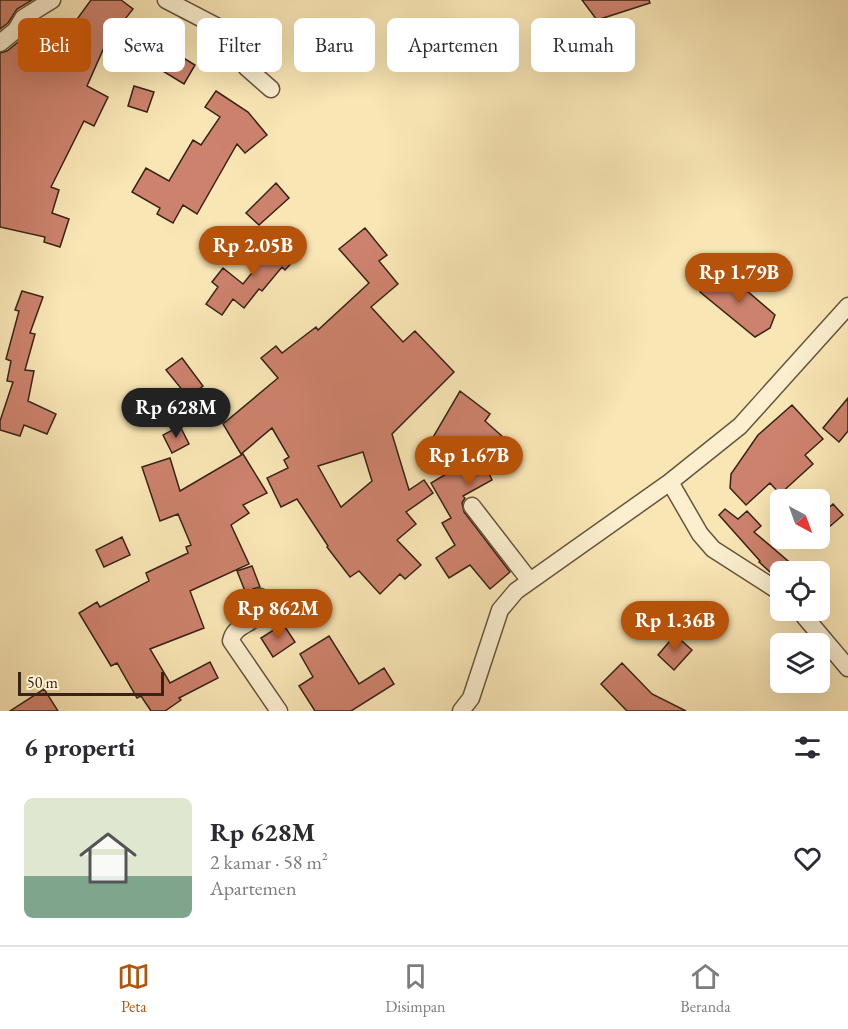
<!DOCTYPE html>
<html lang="id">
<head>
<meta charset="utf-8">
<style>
  body { margin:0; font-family:"EB Garamond",serif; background:#f2f2f3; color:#2b2b33; height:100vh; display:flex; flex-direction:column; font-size:22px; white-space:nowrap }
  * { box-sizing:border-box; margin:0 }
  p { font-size:20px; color:#7c7c81 }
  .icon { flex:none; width:33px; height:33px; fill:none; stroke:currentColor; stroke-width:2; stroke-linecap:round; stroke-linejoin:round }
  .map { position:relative; height:711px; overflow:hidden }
  .sheet { display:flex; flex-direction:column; background:#fff; flex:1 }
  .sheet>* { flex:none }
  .top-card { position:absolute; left:18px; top:18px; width:813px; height:54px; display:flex; gap:12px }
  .needle { width:39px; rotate:139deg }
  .fabs { position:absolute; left:770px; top:489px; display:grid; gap:12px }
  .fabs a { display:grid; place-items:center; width:60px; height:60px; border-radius:9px; background:#fff; box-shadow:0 6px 24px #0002; font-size:30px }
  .scale { position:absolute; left:18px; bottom:15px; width:146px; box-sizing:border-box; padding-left:6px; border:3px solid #372417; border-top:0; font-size:16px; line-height:21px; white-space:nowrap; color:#372417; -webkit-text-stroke:4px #fbefcf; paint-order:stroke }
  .price { position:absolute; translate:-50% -51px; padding:0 14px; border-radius:21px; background:#b45309; color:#fff; font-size:20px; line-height:39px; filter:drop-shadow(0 2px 3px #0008) }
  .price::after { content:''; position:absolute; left:50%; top:36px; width:18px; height:14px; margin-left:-9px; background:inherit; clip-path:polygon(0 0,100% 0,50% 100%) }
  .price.selected { background:#222; color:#fff }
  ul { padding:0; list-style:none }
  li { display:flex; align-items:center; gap:18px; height:150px; padding:0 24px }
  li span { display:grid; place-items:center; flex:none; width:168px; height:120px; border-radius:9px; color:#555 }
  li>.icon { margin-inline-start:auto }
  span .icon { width:72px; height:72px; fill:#fffc; stroke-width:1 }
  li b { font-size:26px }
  h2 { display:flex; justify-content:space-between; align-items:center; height:72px; padding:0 24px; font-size:26px }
  .tag { padding:0 21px; border-radius:9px; background:#fff; box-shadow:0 6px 24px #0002; font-size:21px; line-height:54px }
  .tag.selected { background:#b45309; color:#fff }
  .dock { display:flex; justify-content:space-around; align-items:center; height:84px; border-top:2px solid #e1e1e2; background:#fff; font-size:16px; color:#7c7c81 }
  .dock a { display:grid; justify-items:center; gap:3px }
  .dock .selected { color:#b45309 }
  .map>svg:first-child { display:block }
  .building { fill:#cd826d; stroke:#372417; stroke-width:1.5; fill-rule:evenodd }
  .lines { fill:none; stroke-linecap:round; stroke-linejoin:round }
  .street-casing { stroke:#68543e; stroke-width:19 }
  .street { stroke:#fbefcf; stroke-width:16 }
</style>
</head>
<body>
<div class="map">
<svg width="848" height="711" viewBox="0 0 848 711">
  <rect width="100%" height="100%" fill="#f9e6b5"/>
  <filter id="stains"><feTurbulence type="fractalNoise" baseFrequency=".00333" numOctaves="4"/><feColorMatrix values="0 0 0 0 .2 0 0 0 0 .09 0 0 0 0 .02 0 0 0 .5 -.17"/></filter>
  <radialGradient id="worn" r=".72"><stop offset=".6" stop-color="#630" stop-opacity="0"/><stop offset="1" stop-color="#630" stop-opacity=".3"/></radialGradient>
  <path class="building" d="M0,0H32L17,9L8,23L0,29Z
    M91,0H121L133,9L118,28L114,25L87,86L108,97L94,126L84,121L51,187L59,190L52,213L69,219L60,247L44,242L45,237L0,227V53L7,51L23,38L31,26L37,22L63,35L70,19L75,22Z
    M582,0H649L650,3L597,20Z
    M172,51L195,65L184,84L161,70Z
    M134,86L154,92L147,112L128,106Z
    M216,91L248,112L267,135L245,153L237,144L197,214L183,205L173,223L157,214L160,208L132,192L146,168L169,181L193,140L201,145L220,117L205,107Z
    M276,183L289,198L259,225L246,213Z
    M365,228L387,255L379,261L398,284L371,307L403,342L415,331L454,372L392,434L409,490L424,480L433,493L406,512L416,524L397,540L421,565L405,579L400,574L380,594L359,571L350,577L327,547L328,546L297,499L281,507L267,478L288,468L284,460L289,457L272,428L241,454L223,424L278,378L261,358L276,346L282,353L316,327L318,330L369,283L339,249ZM363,452L372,481L341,507L318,466Z
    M283,234L302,252L285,270L282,267L262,291L259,289L244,308L233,299L222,315L206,304L218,287L212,282L223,268L243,284L267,254L265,253Z
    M724,271L775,315L770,328L755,337L700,292Z
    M22,291L43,297L30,333L35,334L25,370L34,371L28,401L56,414L47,434L24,425L20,436L0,430V421L13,382L7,381L11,361L6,359L19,311L15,310Z
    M182,358L203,386L188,397L166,370Z
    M460,391L490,414L485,421L512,445L488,471L492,480L463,496L465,498L462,503L464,512L510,572L490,589L470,565L449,578L436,558L455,545L442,523L451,518L431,483L468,461L432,439Z
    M848,398V431L839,442L823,428Z
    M792,405L823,439L805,455L813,464L780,494L770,483L746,505L730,488L731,474L758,435Z
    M180,426L189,444L172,453L163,435Z
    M243,454L267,493L243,505L249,513L231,525L249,564L190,591L204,628L150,649L170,683L210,662L218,678L179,698L181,700L165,711H151L141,696L137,698L117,663L111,666L79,613L97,602L100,607L149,581L146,573L188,553L186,547L191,545L178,514L160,521L142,467L170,458L180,491Z
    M833,504L843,515L828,528L819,516Z
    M725,509L738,519L747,511L761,526L754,532L801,572H770L759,562L760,561L719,515Z
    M122,537L130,555L104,567L96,550Z
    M252,566L260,587L253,589L247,596L237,571Z
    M283,624L295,642L273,657L261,638Z
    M675,635L692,650L674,670L658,655Z
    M329,636L359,684L384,668L394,684L351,711H315L299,686L313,677L300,654Z
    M622,663L652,694L686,711H627L601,684Z
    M44,689L58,711H10Z"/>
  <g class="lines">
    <defs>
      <path id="street" d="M166,0L245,41L246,67L271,89
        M0,43L16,30L23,18L52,0
        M670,482L700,534L713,549L780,592
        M472,506L530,581
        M260,597C261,601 263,606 261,611C254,625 234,624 231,641L279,711
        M799,610L848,668
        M461,711L471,698L500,610L516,591L670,482L740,426L848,306"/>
    </defs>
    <use href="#street" class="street-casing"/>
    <use href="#street" class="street"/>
  </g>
  <rect width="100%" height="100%" filter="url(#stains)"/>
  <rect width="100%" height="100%" fill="url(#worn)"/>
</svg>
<div class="fabs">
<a><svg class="needle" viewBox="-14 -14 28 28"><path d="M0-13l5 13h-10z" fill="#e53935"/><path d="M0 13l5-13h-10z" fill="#7c7c81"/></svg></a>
<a><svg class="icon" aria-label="locate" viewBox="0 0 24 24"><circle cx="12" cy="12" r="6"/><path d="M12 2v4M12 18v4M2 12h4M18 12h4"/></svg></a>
<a><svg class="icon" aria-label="layers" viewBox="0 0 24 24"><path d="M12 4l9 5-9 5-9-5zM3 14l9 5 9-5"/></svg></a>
</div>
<div class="scale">50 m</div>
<b class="price" style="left:253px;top:277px">Rp 2.05B</b>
<b class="price" style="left:739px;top:304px">Rp 1.79B</b>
<b class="price selected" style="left:176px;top:439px">Rp 628M</b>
<b class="price" style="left:469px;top:487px">Rp 1.67B</b>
<b class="price" style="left:278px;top:640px">Rp 862M</b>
<b class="price" style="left:675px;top:652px">Rp 1.36B</b>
<div class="top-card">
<a class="tag selected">Beli</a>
<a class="tag">Sewa</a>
<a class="tag">Filter</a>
<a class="tag">Baru</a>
<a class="tag">Apartemen</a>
<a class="tag">Rumah</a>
</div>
</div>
<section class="sheet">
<h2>6 properti<svg class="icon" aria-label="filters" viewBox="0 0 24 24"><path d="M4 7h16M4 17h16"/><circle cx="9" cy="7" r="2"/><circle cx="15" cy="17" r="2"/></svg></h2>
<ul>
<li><span style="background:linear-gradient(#dfe7d0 65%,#7fa58c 0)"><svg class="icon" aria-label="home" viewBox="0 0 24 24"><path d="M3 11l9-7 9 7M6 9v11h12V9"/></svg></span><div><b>Rp 628M</b><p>2 kamar · 58 m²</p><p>Apartemen</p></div><svg class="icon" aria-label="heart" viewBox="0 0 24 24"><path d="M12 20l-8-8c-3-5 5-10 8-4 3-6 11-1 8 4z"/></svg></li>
</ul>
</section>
<nav class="dock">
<a class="selected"><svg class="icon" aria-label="map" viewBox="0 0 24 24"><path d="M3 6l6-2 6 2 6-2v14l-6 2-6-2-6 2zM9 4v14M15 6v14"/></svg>Peta</a>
<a><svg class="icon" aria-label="saved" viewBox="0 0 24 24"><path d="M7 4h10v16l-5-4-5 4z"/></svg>Disimpan</a>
<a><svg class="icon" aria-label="home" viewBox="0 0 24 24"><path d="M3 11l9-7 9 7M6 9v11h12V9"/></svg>Beranda</a>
</nav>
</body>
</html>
